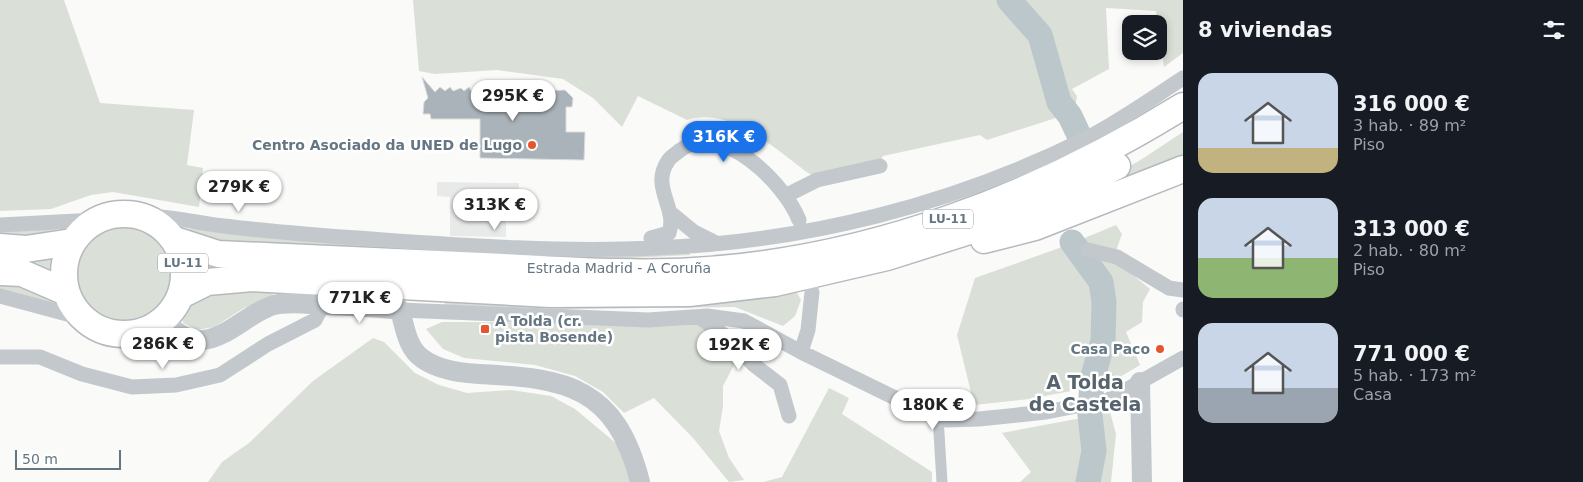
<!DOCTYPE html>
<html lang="es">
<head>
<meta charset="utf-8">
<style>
  body { margin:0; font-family:"DejaVu Sans",sans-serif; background:#242831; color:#f1f3f6; height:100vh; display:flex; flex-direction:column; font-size:19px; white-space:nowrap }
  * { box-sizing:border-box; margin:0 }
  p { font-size:16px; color:#9ea1a6 }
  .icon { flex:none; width:28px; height:28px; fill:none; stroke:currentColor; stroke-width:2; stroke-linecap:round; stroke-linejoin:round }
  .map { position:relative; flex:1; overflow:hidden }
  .side { display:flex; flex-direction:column; background:#171b24; width:400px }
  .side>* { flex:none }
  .buttons { position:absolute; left:1122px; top:15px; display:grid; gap:10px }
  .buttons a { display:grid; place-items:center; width:45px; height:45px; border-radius:10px; background:#171b24; box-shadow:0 2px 8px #0003; font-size:25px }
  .scale { position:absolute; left:15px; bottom:12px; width:106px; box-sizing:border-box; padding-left:5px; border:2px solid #657683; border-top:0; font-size:14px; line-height:18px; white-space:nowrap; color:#657683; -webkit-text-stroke:4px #fff; paint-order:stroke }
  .price { position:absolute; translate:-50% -42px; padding:0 11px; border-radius:18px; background:#fff; color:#222; font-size:16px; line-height:32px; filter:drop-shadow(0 1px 2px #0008) }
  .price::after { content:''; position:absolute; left:50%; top:30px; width:15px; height:11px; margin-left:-8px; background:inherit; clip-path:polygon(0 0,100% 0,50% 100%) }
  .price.on { background:#1a73e8; color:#fff }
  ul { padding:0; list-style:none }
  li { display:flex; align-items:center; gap:15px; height:125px; padding:0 15px }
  li span { display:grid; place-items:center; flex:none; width:140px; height:100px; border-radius:15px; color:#555 }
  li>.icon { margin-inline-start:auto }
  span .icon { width:60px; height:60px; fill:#fffc; stroke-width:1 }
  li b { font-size:21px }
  h2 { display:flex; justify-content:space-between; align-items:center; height:60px; padding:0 15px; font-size:21px }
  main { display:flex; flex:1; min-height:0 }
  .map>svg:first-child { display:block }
  .built { fill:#e8e9e9 }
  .green { fill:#dadfd7 }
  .water { fill:#bbc7cb }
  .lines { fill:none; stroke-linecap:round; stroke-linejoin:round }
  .river { stroke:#bbc7cb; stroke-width:25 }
  .building { fill:#aab3b9; stroke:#dcdcda }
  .trunk-casing { stroke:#b4b9bd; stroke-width:29 }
  .pedestrian { stroke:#c3c8cc; stroke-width:11 }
  .minor { stroke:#c3c8cc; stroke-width:15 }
  .tertiary { stroke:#c3c8cc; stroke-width:20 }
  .trunk { stroke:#fff; stroke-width:26 }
  .poi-dot { fill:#e4572e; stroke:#fff; stroke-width:2 }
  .labels { text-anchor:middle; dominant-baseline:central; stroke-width:5; stroke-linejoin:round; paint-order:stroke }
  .shield { fill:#fff; stroke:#939fa8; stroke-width:1 }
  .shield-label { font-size:12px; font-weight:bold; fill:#657683 }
  .poi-label { font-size:14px; font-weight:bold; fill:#657683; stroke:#fff; text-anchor:end }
  .street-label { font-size:14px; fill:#657683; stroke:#fff }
  .district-label { font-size:19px; font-weight:bold; fill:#57646e; stroke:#fff }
</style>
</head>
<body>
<main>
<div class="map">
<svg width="1183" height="482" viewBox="0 0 1183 482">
  <rect width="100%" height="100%" fill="#fafaf8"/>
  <path class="built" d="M437,182L519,183V197H506V237L450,236V197L437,196Z"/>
  <path class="green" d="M0,0H64L100,103L194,110L187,165L203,168L199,207L113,192L91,195L51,209L0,211Z
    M413,0H1183V53L1164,67L1156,11L1106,8L1109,69L1072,89L1077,96L1075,109L1059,117L987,140L980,135L883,156L880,161L811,175C776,150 732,106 687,120L638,96L622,127L593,98L563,79L497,70L435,74L419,71Z
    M1183,132V160L1057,205L1139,161Z
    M73 274a50 50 0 1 1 100 0a50 50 0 1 1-100 0Z
    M1116,225L1122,234L1113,259L1150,289L1143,302L1142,322L1126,332L1140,365L1108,384L1029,399L974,405L957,335L975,278L1065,246Z
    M211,228L690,252V255L612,259L214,242L185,229Z
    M57,229L32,236L0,235V230Z
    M53,255L50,272L12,261Z
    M194,257L219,266L196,271Z
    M0,283L34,289L54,299L53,304L0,290Z
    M272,289L273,297L244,308L214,327L197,330L183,323L182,315L197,295Z
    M796,291L801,300L795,316L783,326L735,307L565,309L445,305L444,298Z
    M442,322L718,323L734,365L723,386V406L719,431L729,458L744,480L729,482L693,438L654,398L624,413L603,392L575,376L535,365L464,358L443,349L426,329Z
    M373,338L384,342L415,373L439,385L467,393L511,390L551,396L575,409L623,449L632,482H208L222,462L249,443L313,381Z
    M829,388L849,398L842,414L932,472V482H763L782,477Z
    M1110,412L1116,434L1111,482H1094L1100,445L1093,416Z
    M1087,417L1090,464L1086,482H1020L1031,472L1002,433Z"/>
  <path class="water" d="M1093,416L1100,445L1094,482H1086L1090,464L1087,417Z"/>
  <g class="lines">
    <path class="river" d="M1009,0L1040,35L1059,102L1070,116L1078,133
      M1072,242L1101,282L1104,302L1103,341L1092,380L1090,415L1094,451L1088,482"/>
  </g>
  <path class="building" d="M422,77L435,92L440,87L445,91L450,87L453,91L461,88L464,91L469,87L472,92L479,88L483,93L565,90L573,98L572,107H566V132H585L584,160L480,158V119H431L430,114H423L424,102L428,98Z"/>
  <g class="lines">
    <defs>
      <path id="trunk" d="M64 274a60 60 0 1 1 120 0a60 60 0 1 1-120 0Z
        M175,240L218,254C313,258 408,263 504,267C566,270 632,275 694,271C868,261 1036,197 1183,106
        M984,240L1035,227L1183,169
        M0,247L26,249L72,242
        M0,272L22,273L66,292
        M181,295L207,282L252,278L550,294L689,293L775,283L887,257L985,226L1068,191L1117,166"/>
    </defs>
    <use href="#trunk" class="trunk-casing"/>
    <path class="pedestrian" d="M938,417L942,482"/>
    <path class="minor" d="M787,195L817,180L880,166
      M672,214L694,232L716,243
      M144,216C171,216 197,223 224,226C263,231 303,234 342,237C446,244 551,253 655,248C805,242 953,205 1087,138C1120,121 1151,99 1183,78
      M0,225L96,220
      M655,248L651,238L669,233C678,208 650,187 668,161C670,157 676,154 679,151C721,118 785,184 799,220
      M1088,250L1117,257L1169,288L1183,290
      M0,296L82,318
      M1183,309V310
      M400,310L648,320L707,316L744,321L801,352L928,414L946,420L979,419L1046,412L1108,400L1183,358
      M699,317L724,335L753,364L780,385L789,416
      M801,352L808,330L812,292
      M0,357H40L82,374L132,387L176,385L220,375L268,344L315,320L323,305"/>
    <path class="tertiary" d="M163,320C173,330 188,342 203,340C227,338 250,312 274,305C290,301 308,304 324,305C349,306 375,307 400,310C404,325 407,344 418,355C433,369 460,373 479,374C567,378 616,387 640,482
      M1140,382L1142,482"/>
    <use href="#trunk" class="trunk"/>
  </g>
  <g class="poi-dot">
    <circle cx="532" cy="145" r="5"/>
    <rect x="480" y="324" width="10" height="10" rx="2.5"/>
    <circle cx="1160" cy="349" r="5"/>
  </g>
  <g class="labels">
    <g class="shield">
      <rect x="923" y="209.5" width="50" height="19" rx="4"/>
      <rect x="158" y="253.5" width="50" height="19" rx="4"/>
    </g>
    <g class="shield-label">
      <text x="948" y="219">LU-11</text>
      <text x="183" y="263">LU-11</text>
    </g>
    <g class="poi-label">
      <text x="522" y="145">Centro Asociado da UNED de Lugo</text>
      <text x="495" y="321" text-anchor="start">A Tolda (cr.<tspan x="495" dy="16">pista Bosende)</tspan></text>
      <text x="1150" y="349">Casa Paco</text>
    </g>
    <g class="street-label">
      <text x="619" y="268">Estrada Madrid - A Coruña</text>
    </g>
    <g class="district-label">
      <text x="1085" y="382">A Tolda<tspan x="1085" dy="22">de Castela</tspan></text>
    </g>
  </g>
</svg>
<div class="buttons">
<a><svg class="icon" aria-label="layers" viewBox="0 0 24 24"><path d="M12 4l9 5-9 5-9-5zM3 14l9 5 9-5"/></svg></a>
</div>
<div class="scale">50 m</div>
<b class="price" style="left:513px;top:122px">295K €</b>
<b class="price on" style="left:724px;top:163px">316K €</b>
<b class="price" style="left:239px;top:213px">279K €</b>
<b class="price" style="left:495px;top:231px">313K €</b>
<b class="price" style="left:360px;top:324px">771K €</b>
<b class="price" style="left:163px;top:370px">286K €</b>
<b class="price" style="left:739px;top:371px">192K €</b>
<b class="price" style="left:933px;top:431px">180K €</b>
</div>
<section class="side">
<h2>8 viviendas<svg class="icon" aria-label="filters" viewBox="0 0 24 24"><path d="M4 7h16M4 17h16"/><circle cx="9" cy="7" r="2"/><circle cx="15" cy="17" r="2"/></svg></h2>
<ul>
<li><span style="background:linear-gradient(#c9d6e8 75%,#c2b280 0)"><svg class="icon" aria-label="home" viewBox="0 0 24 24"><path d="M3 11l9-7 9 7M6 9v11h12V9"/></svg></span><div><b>316 000 €</b><p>3 hab. · 89 m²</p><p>Piso</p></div></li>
<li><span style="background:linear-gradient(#c9d6e8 60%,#8fb573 0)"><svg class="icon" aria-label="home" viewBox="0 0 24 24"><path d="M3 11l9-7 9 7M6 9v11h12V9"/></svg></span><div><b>313 000 €</b><p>2 hab. · 80 m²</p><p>Piso</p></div></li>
<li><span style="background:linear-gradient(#c9d6e8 65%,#9aa5b1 0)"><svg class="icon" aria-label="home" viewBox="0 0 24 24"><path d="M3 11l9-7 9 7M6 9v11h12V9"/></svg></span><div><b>771 000 €</b><p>5 hab. · 173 m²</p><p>Casa</p></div></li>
</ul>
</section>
</main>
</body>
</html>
